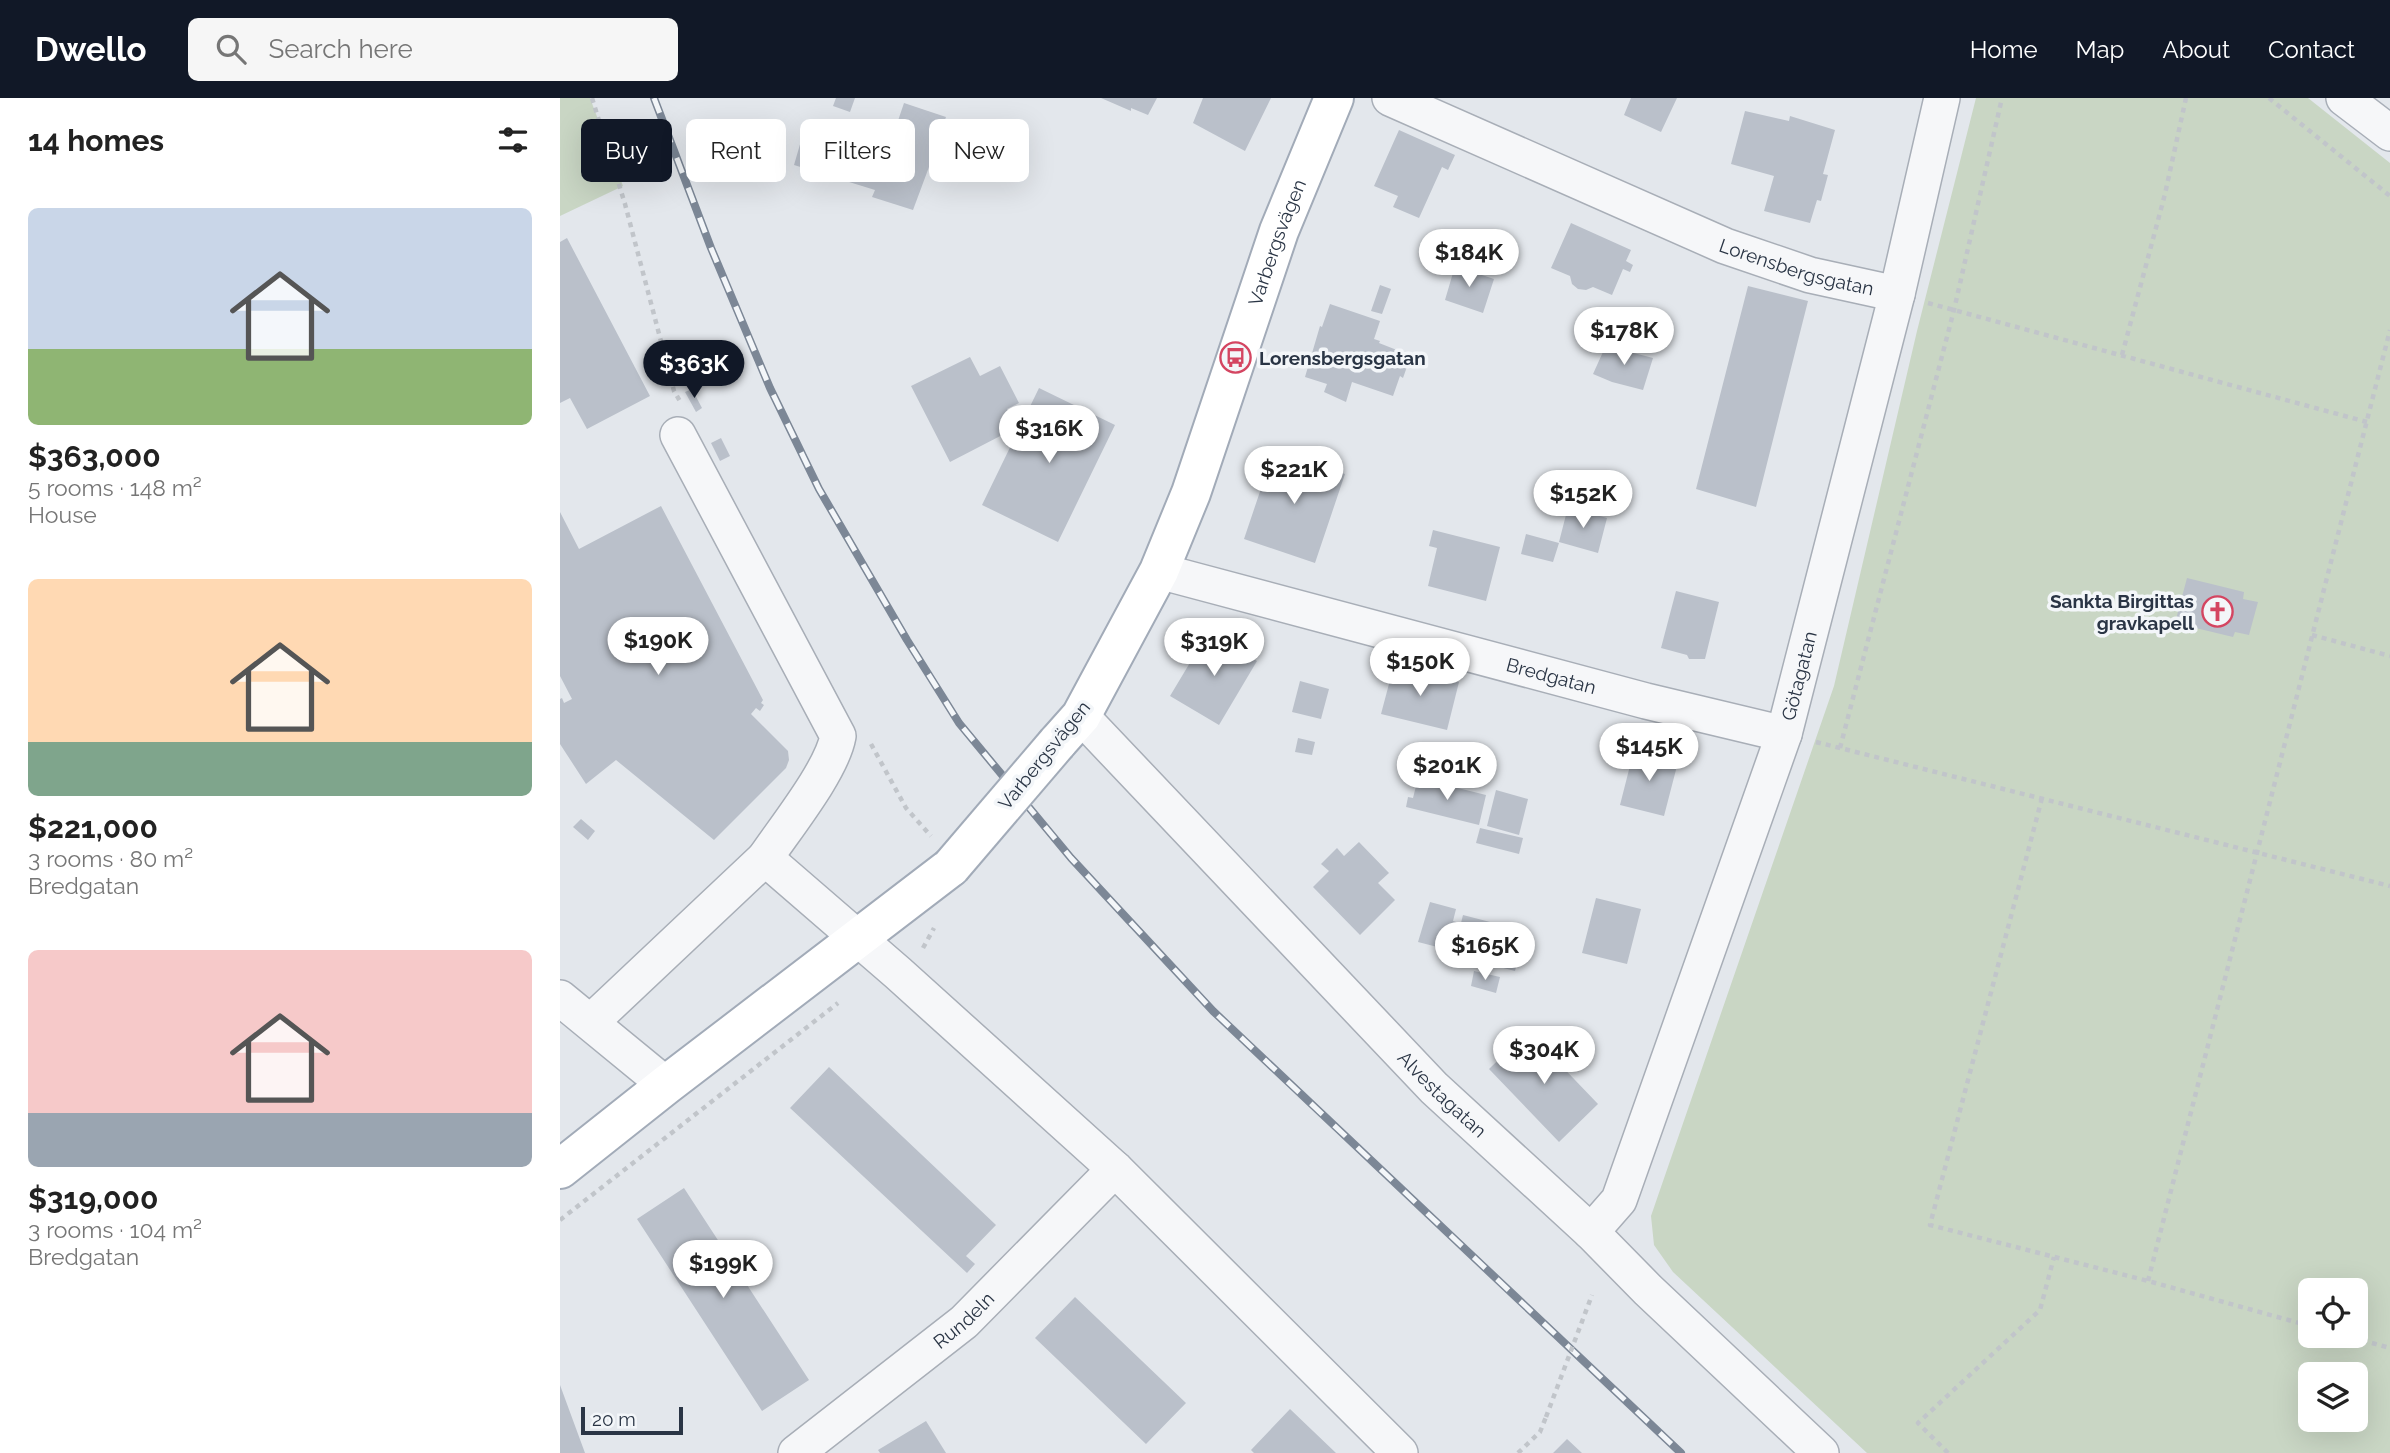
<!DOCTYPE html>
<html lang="en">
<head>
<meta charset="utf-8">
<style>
  body { margin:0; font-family:Raleway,sans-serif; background:#f6f6f6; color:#222; height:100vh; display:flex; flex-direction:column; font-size:26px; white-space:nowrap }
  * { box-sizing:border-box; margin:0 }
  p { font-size:23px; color:#767676 }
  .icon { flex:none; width:38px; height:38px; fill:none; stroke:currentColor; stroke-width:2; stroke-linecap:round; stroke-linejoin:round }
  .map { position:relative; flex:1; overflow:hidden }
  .details { display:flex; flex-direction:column; background:#fff; width:560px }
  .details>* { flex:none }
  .guide { position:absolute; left:21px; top:21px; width:665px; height:63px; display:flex; gap:14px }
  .controls { position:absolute; left:1738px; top:1180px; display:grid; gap:14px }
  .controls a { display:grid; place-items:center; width:70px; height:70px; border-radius:10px; background:#fff; box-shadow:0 7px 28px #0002; font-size:35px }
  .scale { position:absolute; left:21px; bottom:18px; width:102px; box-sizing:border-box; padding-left:7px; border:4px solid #2a3545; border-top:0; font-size:19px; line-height:24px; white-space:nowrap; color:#2a3545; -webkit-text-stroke:5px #f3f6f9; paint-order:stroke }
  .price { position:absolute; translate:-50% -60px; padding:0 16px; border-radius:24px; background:#fff; color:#222; font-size:23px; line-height:46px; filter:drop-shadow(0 2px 4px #0008) }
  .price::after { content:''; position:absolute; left:50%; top:42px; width:21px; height:16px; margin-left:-10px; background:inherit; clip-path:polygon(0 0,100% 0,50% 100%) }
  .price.on { background:#111827; color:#fff }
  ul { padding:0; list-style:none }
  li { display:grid; align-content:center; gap:14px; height:371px; padding:0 28px }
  li span { display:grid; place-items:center; height:217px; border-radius:10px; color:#555 }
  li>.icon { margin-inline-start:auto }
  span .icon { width:126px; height:126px; fill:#fffc; stroke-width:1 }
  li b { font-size:30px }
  h2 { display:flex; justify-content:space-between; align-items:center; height:84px; padding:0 28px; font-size:30px }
  .tag { padding:0 24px; border-radius:10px; background:#fff; box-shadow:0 7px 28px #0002; font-size:24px; line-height:63px }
  .tag.on { background:#111827; color:#fff }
  header { display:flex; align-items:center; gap:42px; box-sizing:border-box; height:98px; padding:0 35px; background:#111827; color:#fff }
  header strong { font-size:33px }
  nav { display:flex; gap:38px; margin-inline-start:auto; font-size:24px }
  .search { width:490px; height:63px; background:#f6f6f6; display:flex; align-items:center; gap:18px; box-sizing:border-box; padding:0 24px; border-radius:10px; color:#767676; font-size:26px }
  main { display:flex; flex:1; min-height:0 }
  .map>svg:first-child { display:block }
  .green { fill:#c9d6c4; fill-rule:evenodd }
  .building { fill:#bac0ca }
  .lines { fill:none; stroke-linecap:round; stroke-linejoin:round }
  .minor-casing { stroke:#a8aeb7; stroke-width:38 }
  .major-casing { stroke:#a2abb8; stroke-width:42 }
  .path { stroke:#c1c5ca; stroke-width:4.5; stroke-dasharray:5 5; stroke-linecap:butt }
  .minor { stroke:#f6f7f9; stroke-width:35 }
  .major { stroke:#fff; stroke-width:38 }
  .rail-casing { stroke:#7c8796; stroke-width:8 }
  .rail { stroke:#f3f6f9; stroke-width:5; stroke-dasharray:16; stroke-linecap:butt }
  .major-bridge-casing { stroke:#a2abb8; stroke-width:42; stroke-linecap:butt }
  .path-bridge { stroke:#c1c5ca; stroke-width:4.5; stroke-dasharray:5 5; stroke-linecap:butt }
  .major-bridge { stroke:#fff; stroke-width:38 }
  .labels { text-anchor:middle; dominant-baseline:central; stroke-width:7; stroke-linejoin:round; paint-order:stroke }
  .street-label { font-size:19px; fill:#2a3545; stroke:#f3f6f9 }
  .poi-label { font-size:19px; font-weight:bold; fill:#2a3545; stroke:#f3f6f9; text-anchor:start }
</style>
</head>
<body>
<header>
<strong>Dwello</strong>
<div class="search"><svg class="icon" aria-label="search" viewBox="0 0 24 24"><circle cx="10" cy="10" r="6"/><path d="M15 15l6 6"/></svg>Search here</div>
<nav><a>Home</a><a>Map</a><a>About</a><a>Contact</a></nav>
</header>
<main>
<section class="details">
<h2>14 homes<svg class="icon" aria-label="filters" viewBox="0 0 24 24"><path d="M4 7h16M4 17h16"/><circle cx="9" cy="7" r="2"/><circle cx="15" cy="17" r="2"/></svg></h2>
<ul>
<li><span style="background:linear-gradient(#c9d6e8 65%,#8fb573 0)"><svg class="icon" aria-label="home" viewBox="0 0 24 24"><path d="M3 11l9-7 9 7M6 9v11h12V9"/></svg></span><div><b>$363,000</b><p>5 rooms · 148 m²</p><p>House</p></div></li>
<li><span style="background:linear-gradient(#ffd9b3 75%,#7fa58c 0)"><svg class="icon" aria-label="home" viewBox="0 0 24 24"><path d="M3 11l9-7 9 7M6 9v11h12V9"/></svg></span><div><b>$221,000</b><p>3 rooms · 80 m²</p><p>Bredgatan</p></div></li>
<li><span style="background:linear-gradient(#f6c9c9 75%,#9aa5b1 0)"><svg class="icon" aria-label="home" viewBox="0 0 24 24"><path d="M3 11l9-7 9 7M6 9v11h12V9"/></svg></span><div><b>$319,000</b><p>3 rooms · 104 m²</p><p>Bredgatan</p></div></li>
</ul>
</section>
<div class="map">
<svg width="1830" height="1355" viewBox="0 0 1830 1355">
  <rect width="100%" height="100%" fill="#e3e7ec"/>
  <path class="green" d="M0,0H30L63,88L0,118Z
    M1416,0H1748L1830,65V1355H1307L1113,1174L1094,1147L1091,1118L1274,588L1357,233ZM1750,1192H1796V1237H1750ZM1750,1276H1796V1321H1750Z"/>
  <path class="building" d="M276,0H295L290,14L273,8Z
    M541,0H597L588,17L571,10V13Z
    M643,0H711L685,53L633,25Z
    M1071,0H1117L1101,34L1064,17Z
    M344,5L386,19L380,36L399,42L388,76L369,69L353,112L312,99L315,92L234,67L243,36L325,61Z
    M1185,13L1229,23L1230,18L1275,32L1263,76L1268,77L1261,103L1257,102L1250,125L1204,113L1214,78L1171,66Z
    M839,32L895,57L888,72L882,69L859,120L833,109L838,98L814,88Z
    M1011,125L1071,152L1066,163L1073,167L1070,174L1063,171L1052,197L1033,189L1026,192L1018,191L1012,186L1010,178L991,170Z
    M7,140L90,298L27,331L10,300L0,305V144Z
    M895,168L934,181L923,215L885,202Z
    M820,187L831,191L822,216L811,213Z
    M1188,188L1248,203L1196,409L1136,391Z
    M770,206L820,223L814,241L820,243L819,245L847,256L845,262L849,263L843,280L840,278L833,298L792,284L786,304L764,294L767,286L745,279L760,228L762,229Z
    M1047,245L1066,253L1093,260L1083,292L1052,284L1033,276Z
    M410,259L420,278L440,268L459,305L447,311L451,319L443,323L448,334L390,364L351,288Z
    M479,290L555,327L498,444L422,407Z
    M132,291L142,310L136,314L125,294Z
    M161,340L170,358L160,363L151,345Z
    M714,352L785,376L755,465L684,441Z
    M101,408L203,602L201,605L204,607L200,613L196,610L191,616L228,653L229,662L226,670L154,742L56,662L26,686L0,646V601L2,600L4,605L12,601L0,578V414L19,451Z
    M1008,409L1047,420L1038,455L999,444Z
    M873,432L940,449L926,503L868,488L877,450L869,448Z
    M966,436L999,445L993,464L961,456Z
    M1627,480L1684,494L1683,501L1698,504L1689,537L1675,534L1673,539L1615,525Z
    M1116,493L1159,504L1145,561H1129L1127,557L1101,550Z
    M649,533L697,563L659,627L610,598Z
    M834,567L899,584L887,632L821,616Z
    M740,583L769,591L761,621L732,614Z
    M738,640L755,644L752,657L735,654Z
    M1074,652L1118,664L1104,718L1060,707Z
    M858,680L926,697L919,727L846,709L848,699L853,700Z
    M936,692L968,701L959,737L927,728Z
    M21,721L35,733L28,742L13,729Z
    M920,730L963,740L959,756L916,745Z
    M799,744L829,775L818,785L835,802L800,837L753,789L769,773L761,766L777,750L784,758Z
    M1036,800L1081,811L1067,866L1022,855Z
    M870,804L896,811L893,823L896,824L889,852L858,844Z
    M903,817L965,833L955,873L893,857Z
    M914,873L940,879L936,895L911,888Z
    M968,933L1038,1006L999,1044L929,971Z
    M269,969L436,1127L406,1158L415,1166L407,1175L230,1010Z
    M124,1090L249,1282L202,1313L77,1121Z
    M515,1199L626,1305L586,1346L475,1240Z
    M0,1287L25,1355H0Z
    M730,1311L776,1355H694L691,1352Z
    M366,1323L386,1355H320L318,1352Z
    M1007,1341L1022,1355H993Z"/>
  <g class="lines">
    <defs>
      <g id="minor">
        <path id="s1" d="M830,0L1165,148L1250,177L1337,196"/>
        <path d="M1784,0L1830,35"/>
        <path d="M118,337L278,638C272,672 226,729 205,760"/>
        <path id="s2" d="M599,473L1086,603L1224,636"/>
        <path id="s3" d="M521,618L874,990L1031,1134L1088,1192L1261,1355"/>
        <path d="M0,900L106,987"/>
        <path d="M31,924L205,760L338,875L555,1071L840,1355"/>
        <path id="s4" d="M1031,1134L1059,1102L1224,636L1337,196L1382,0"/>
        <path id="s5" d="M236,1355L404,1224L555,1071"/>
      </g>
      <g id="major">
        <path id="s6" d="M497,645L521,618L599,473L631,395L719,133L774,0"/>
        <path d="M0,1071L106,987L391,769"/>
      </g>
    </defs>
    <use href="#minor" class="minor-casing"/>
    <use href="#major" class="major-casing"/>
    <path class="path" d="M32,0L65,106L114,293L121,305
      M1709,0L1830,98
      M1368,205L1807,324
      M1562,257L1605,96L1626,0
      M1752,537L1830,558
      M1256,644L1830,788
      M311,646L346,710L371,738
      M1280,650L1394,212L1442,0
      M1482,700L1370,1127L1588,1183L1750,1228
      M363,850L374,830
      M0,1122L278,905
      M1588,1183L1830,232
      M1783,1237L1830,1250
      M958,1355L980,1334L986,1319
      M1388,1355L1358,1325L1480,1212L1494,1159"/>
    <use href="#minor" class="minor"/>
    <use href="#major" class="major"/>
    <defs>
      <path id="rail" d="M94,0L151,150L210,290L259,391L347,542L399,625L511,760L653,913L1121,1355"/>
    </defs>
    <use href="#rail" class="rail-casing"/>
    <use href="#rail" class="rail"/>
    <defs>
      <path id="major-bridge" d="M391,769L497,645"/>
    </defs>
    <use href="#major-bridge" class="major-bridge-casing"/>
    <path class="path-bridge" d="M986,1319L1032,1197"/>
    <use href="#major-bridge" class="major-bridge"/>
  </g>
  <defs>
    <symbol id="bus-ring" viewBox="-11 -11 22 22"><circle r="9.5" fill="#f3f6f9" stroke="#d44561" stroke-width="1.5"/><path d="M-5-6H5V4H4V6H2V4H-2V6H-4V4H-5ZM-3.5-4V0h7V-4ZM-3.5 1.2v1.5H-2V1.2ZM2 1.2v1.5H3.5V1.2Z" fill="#d44561"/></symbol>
    <symbol id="church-ring" viewBox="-11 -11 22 22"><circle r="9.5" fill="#f3f6f9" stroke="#d44561" stroke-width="1.5"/><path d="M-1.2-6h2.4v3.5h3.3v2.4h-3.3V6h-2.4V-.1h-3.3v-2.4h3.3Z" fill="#d44561"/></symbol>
  </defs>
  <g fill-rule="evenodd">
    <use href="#bus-ring" x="658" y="242" width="35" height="35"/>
    <use href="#church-ring" x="1640" y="496" width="35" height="35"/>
  </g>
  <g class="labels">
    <g class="street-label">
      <text stroke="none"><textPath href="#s6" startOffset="550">Varbergsvägen</textPath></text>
      <text stroke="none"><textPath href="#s1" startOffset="441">Lorensbergsgatan</textPath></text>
      <text stroke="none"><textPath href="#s2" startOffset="406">Bredgatan</textPath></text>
      <text stroke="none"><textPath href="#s4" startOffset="597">Götagatan</textPath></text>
      <text transform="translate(484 657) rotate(-51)">Varbergsvägen</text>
      <text stroke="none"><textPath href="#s3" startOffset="523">Alvestagatan</textPath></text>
      <text stroke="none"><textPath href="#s5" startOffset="214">Rundeln</textPath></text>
    </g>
    <g class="poi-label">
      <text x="699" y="260">Lorensbergsgatan</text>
      <text x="1634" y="503" text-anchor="end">Sankta Birgittas<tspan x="1634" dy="22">gravkapell</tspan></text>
    </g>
  </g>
</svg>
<div class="controls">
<a><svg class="icon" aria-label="locate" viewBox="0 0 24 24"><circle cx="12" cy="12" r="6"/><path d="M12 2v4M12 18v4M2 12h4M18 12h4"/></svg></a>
<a><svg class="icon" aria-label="layers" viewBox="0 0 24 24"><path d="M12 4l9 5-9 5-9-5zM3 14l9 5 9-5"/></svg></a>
</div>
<div class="scale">20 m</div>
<b class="price" style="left:909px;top:191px">$184K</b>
<b class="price" style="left:1064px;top:269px">$178K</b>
<b class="price on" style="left:134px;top:302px">$363K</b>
<b class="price" style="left:489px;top:367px">$316K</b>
<b class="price" style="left:734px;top:408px">$221K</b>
<b class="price" style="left:1023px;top:432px">$152K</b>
<b class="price" style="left:98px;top:579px">$190K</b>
<b class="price" style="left:654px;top:580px">$319K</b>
<b class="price" style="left:860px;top:600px">$150K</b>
<b class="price" style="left:1089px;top:685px">$145K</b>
<b class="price" style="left:887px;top:704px">$201K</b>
<b class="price" style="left:925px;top:884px">$165K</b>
<b class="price" style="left:984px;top:988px">$304K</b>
<b class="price" style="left:163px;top:1202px">$199K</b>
<div class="guide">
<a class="tag on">Buy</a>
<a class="tag">Rent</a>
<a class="tag">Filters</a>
<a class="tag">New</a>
</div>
</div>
</main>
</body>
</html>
